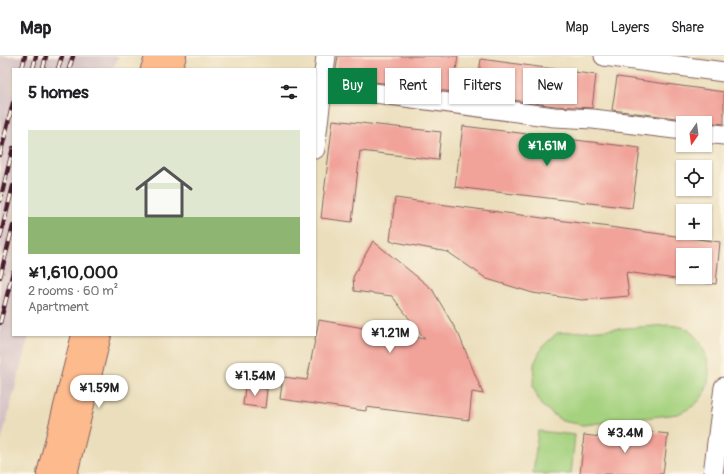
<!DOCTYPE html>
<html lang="en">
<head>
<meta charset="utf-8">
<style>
  body { margin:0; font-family:Pangolin,sans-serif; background:#f2f2f2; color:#202124; height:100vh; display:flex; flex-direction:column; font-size:15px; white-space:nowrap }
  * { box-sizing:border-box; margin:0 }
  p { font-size:13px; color:#757577 }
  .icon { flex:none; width:22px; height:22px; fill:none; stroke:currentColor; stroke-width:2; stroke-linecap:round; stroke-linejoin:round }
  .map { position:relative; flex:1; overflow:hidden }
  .sheet { position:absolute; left:12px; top:12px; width:304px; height:268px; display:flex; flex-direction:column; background:#fff; border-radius:0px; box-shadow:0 1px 3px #0004 }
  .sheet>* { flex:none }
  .banner { position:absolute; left:328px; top:12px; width:336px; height:36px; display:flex; gap:8px }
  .needle { width:26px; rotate:194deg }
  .tools { position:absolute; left:676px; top:60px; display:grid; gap:8px }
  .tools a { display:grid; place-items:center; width:36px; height:36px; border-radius:0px; background:#fff; box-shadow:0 1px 3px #0004; font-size:20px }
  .price { position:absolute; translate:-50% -34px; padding:0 9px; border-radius:14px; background:#fff; color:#222; font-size:13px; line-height:26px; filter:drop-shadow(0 1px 2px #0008) }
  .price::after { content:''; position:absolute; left:50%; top:24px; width:12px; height:9px; margin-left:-6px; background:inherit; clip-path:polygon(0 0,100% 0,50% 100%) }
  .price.selected { background:#0b8043; color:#fff }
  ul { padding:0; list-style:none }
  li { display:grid; align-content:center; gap:8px; height:212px; padding:0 16px }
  li span { display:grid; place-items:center; height:124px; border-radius:0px; color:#555 }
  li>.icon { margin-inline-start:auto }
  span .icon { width:72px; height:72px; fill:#fffc; stroke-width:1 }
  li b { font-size:17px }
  h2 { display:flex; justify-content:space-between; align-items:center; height:48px; padding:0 16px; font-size:17px }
  .pill { padding:0 14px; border-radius:0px; background:#fff; box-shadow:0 1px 3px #0004; font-size:14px; line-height:36px }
  .pill.selected { background:#0b8043; color:#fff }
  header { display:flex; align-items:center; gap:24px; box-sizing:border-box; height:56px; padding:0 20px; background:#fff; border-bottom:1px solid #e0e0e0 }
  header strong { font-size:19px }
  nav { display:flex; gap:22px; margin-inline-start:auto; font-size:14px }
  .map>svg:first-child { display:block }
  .industrial { fill:#d2bec2 }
  .green { fill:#a5d27f; stroke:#787855 }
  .building { fill:#f1a299 }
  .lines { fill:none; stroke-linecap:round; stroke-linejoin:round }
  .minor-casing { stroke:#82625e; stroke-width:21 }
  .major-casing { stroke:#82625e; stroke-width:24 }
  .minor { stroke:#fff; stroke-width:19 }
  .major { stroke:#fcba8d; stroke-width:22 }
  .rail-casing { stroke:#4a1f2b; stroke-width:4.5 }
  .rail { stroke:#fcf5e5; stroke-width:3; stroke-dasharray:9; stroke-linecap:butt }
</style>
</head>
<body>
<header>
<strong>Map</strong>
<nav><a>Map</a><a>Layers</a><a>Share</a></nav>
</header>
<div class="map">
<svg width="724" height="418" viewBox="0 0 724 418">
  <rect width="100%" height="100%" fill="#fcf5e5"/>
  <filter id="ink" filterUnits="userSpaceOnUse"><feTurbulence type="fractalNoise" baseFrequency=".025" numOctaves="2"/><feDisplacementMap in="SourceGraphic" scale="8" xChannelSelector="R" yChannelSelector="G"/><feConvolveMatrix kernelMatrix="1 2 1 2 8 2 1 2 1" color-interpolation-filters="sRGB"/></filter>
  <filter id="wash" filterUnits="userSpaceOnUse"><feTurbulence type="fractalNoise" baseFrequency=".012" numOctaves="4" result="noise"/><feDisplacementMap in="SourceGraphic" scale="16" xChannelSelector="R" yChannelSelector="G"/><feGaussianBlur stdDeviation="0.9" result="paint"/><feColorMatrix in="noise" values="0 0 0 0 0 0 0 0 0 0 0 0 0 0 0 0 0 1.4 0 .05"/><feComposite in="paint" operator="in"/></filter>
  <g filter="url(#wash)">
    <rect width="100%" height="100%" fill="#ebdebc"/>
    <path class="industrial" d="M0,0H119L113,13H13V279H29L0,390Z"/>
    <path class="green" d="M669,269C674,270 682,270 687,273C690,274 692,277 694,279C709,295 715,324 701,342C696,350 686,354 678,358L583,369L562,365L541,349L533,331L534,308L542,291L557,277Z
      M538,375L575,379L571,418H533Z"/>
    <g id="blocks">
      <path class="building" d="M338,0H458L453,36L335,21Z
        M481,3L596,19L592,52L555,50L476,39Z
        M617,21L724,36V68L706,66L691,67L684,63L612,54Z
        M333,64L441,76L438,104L360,95L352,166L321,162Z
        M463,70L640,92L632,152L455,131Z
        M395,142L720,186L716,228L705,227V199H683V224L626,216L629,240L582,244L533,237L487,223L448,196L390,185Z
        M373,185L432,233L459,279L483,338L472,336L469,364L366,351V355L280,343L283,321L307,324L319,264L425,283L392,240L354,235L353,221Z
        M245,331L267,333L265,352L243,349Z
        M628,373L668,378L663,418H580L584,379L626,384Z"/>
    </g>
  </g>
  <g filter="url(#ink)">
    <use href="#blocks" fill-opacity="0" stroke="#82625e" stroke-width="1"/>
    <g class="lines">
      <defs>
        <path id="minor" d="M604,0L724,16
          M322,30L554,61L593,63L683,74
          M705,77L724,79
          M315,93L326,0
          M713,418L724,331"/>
        <path id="major" d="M152,13L157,0
          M170,13L175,0
          M48,418L83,279
          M66,418L100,279"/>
      </defs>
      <use href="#minor" class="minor-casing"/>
      <use href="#major" class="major-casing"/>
      <use href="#minor" class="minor"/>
      <use href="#major" class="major"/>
      <defs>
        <path id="rail" d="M22,13L25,0
          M33,13L36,0
          M43,13L46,0
          M58,13L62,0
          M69,13L73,0
          M0,99L13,47
          M0,145L13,92
          M0,182L13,130
          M0,221L13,170
          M0,267L13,216"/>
      </defs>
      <use href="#rail" class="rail-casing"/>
      <use href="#rail" class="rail"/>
    </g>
  </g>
</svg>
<div class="tools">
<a><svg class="needle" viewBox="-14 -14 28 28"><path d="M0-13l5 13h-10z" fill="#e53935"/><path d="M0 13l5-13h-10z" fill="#757577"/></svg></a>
<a><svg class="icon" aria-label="locate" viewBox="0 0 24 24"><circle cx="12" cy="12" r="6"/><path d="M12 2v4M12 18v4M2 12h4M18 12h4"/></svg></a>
<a>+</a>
<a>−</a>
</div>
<b class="price selected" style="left:547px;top:111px">¥1.61M</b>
<b class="price" style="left:390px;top:298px">¥1.21M</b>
<b class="price" style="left:255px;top:341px">¥1.54M</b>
<b class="price" style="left:99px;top:353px">¥1.59M</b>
<b class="price" style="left:625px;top:398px">¥3.4M</b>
<div class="banner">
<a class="pill selected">Buy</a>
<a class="pill">Rent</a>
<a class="pill">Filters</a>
<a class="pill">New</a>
</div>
<section class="sheet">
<h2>5 homes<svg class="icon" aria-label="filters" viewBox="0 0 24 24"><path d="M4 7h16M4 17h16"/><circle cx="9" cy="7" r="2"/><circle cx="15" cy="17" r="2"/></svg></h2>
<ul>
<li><span style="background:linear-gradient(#dfe7d0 70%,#8fb573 0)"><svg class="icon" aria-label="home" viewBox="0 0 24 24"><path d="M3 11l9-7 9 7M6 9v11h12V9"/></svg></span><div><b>¥1,610,000</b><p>2 rooms · 60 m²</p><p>Apartment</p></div></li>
</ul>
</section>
</div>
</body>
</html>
